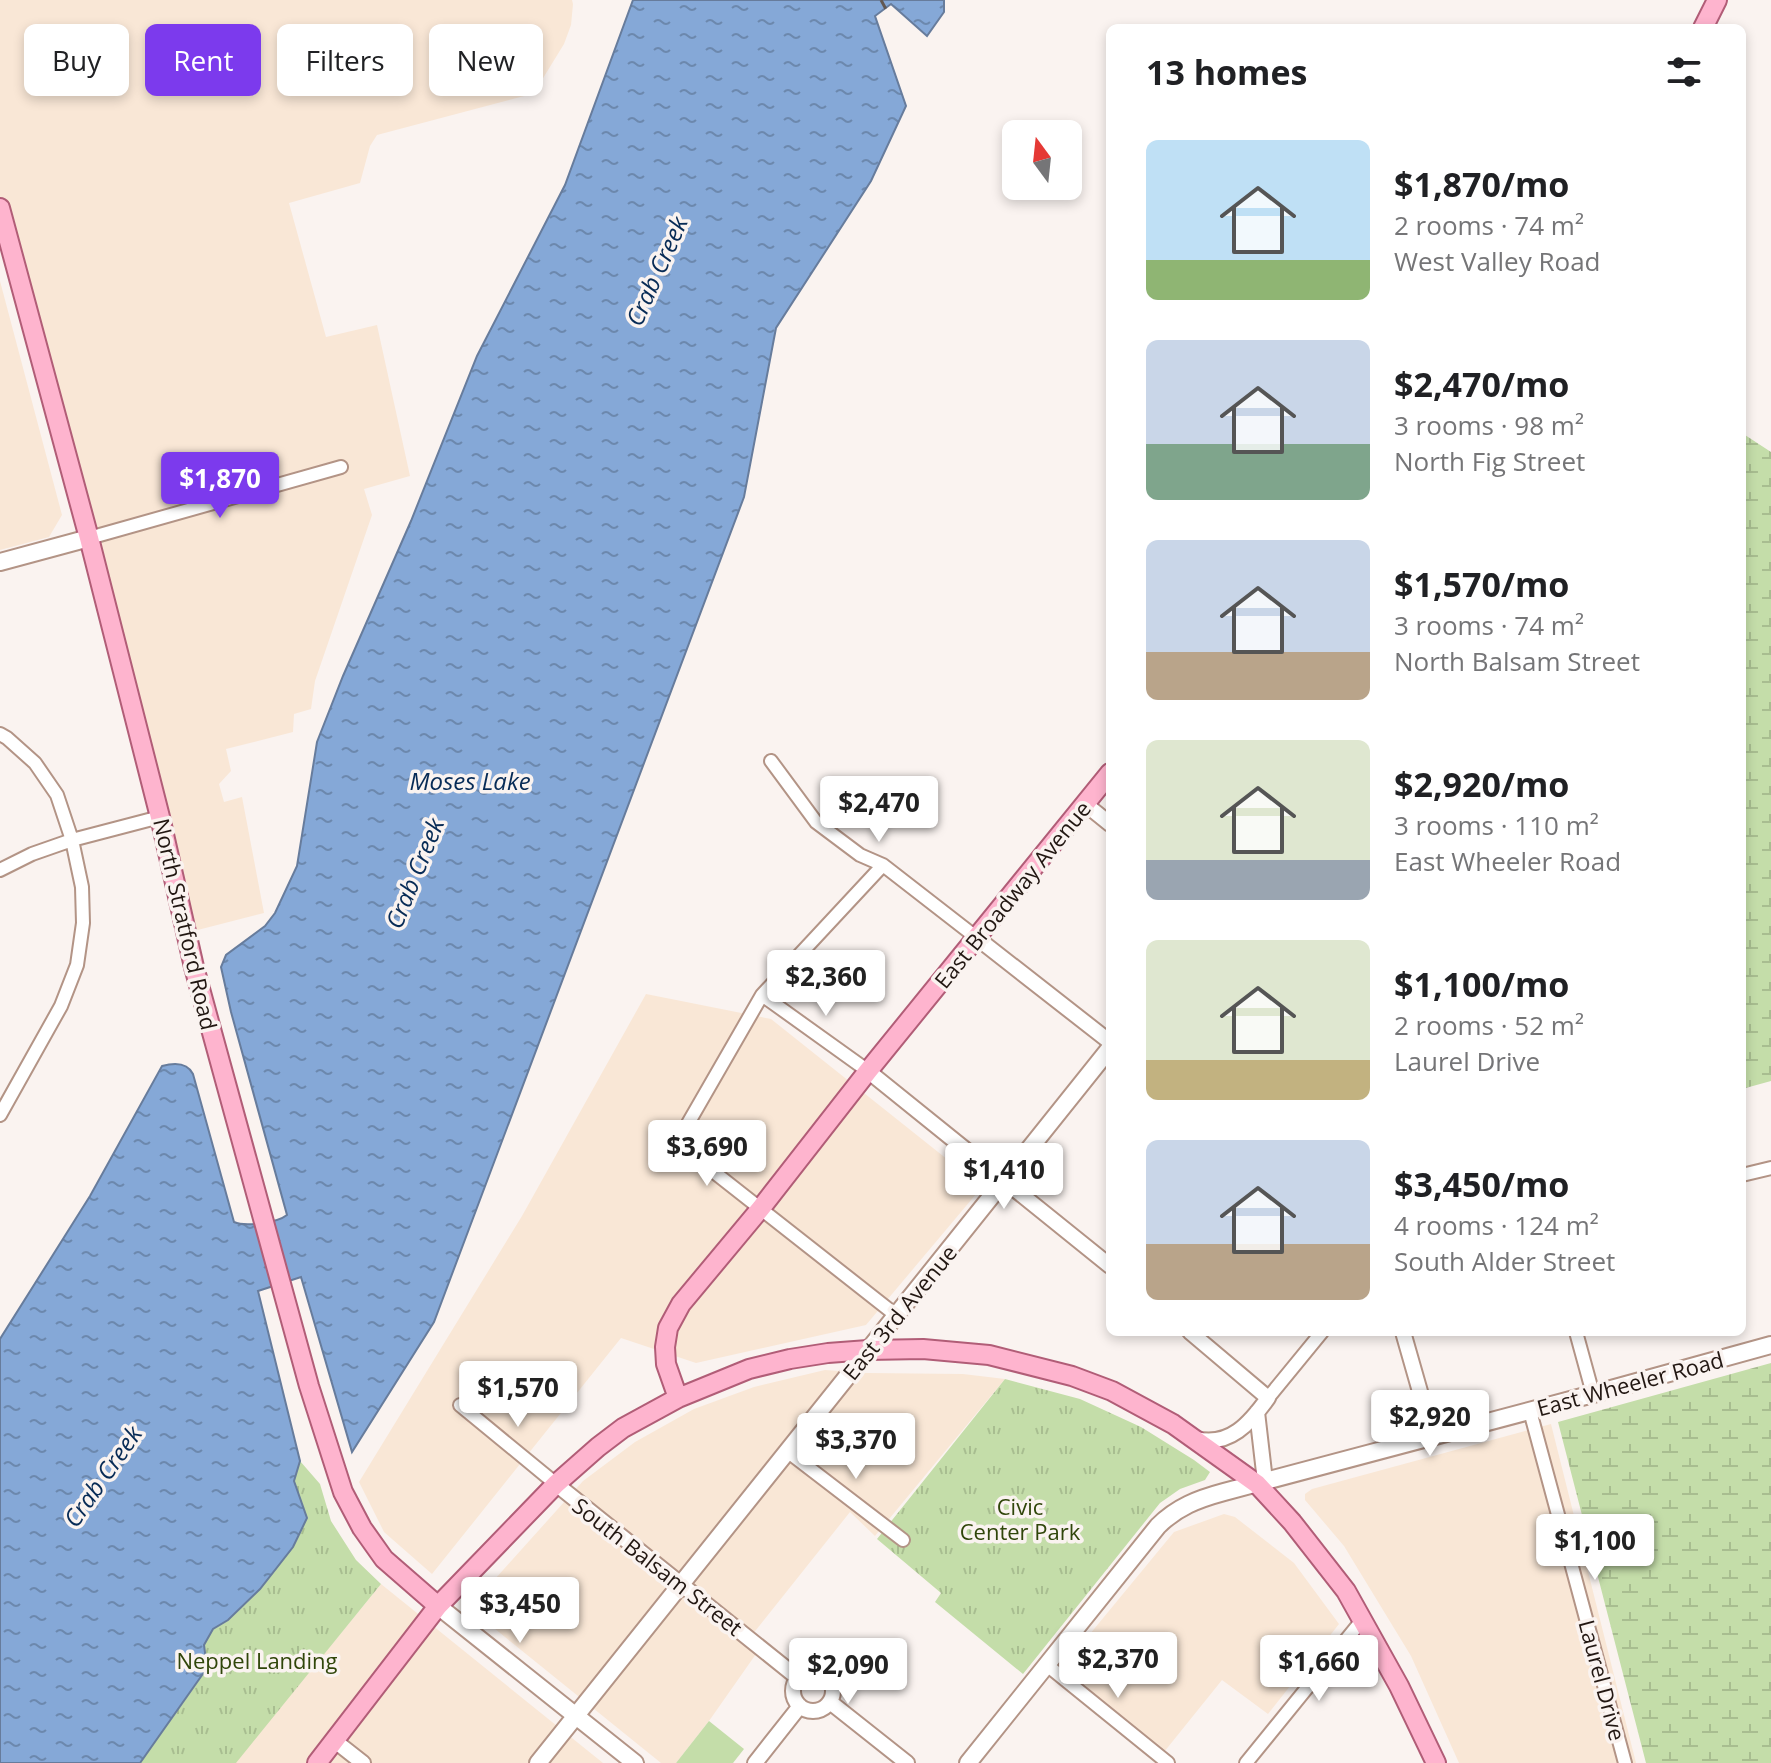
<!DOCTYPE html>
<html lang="en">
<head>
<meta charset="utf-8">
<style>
  body { margin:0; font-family:"Open Sans",sans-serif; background:#f2f2f2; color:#202124; height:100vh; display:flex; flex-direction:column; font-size:30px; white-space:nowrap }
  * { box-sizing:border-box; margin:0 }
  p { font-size:26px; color:#757577 }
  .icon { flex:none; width:44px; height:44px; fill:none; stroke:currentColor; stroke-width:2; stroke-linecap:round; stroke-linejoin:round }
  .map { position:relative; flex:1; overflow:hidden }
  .sheet { position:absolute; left:1106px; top:24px; width:640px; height:1312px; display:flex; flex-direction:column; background:#fff; border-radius:12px; box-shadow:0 4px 12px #0003 }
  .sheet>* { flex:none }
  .hud { position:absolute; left:24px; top:24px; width:760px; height:72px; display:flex; gap:16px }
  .needle { width:52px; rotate:345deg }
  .buttons { position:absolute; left:1002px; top:120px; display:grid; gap:16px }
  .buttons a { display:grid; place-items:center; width:80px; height:80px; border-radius:12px; background:#fff; box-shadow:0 4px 12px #0003; font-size:40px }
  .price { position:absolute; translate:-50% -68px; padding:0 18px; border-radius:8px; background:#fff; color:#222; font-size:26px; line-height:52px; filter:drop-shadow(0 2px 4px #0008) }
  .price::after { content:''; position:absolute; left:50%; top:48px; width:24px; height:18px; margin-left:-12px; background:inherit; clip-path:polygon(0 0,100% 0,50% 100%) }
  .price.selected { background:#7c3aed; color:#fff }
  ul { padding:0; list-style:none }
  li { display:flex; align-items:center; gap:24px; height:200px; padding:0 40px }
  li span { display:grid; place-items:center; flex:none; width:224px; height:160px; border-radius:12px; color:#555 }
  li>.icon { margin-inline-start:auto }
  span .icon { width:96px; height:96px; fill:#fffc; stroke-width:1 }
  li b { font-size:34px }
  h2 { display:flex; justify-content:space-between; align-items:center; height:96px; padding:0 40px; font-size:34px }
  .chip { padding:0 28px; border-radius:12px; background:#fff; box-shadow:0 4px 12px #0003; font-size:28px; line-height:72px }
  .chip.selected { background:#7c3aed; color:#fff }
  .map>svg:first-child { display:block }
  .commercial { fill:#f9e7d6 }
  .grass { fill:url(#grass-tufts) }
  .wetland { fill:url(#wetland-marsh) }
  .garden { fill:#c4dda9 }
  .water { fill:url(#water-ripples); stroke:#677c9c; stroke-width:2 }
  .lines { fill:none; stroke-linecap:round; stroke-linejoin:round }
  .minor-casing { stroke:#b39486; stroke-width:16 }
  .tertiary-casing { stroke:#b39486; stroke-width:18 }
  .secondary-casing { stroke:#b39486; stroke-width:20 }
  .primary-casing { stroke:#b15d77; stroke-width:22 }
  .minor { stroke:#fff; stroke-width:12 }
  .tertiary { stroke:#fff; stroke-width:14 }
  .secondary { stroke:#fff; stroke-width:16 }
  .primary { stroke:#feb4ce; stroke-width:18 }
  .rail { stroke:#625853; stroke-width:3; stroke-dasharray:10 10; stroke-linecap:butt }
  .labels { text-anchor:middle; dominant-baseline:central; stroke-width:7; stroke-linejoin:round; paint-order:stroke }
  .street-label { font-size:22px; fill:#221712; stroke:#faf3f0 }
  .park-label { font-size:22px; fill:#30460a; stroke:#faf3f0 }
  .water-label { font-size:24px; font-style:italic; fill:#072b56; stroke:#faf3f0 }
</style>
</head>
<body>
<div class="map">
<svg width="1771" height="1763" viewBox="0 0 1771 1763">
  <defs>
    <pattern id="grass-tufts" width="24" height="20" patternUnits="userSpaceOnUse" patternTransform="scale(2)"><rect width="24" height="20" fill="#c4dda9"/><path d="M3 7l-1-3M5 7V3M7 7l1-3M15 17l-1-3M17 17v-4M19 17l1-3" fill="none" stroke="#a8bd90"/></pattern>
    <pattern id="wetland-marsh" width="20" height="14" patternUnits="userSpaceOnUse" patternTransform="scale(2)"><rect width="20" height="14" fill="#c4dda9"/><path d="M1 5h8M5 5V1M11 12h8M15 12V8" fill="none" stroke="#a8bd90"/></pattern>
    <pattern id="water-ripples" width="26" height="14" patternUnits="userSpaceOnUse" patternTransform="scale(2)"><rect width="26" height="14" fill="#85a8d7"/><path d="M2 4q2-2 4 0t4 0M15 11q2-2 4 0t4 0" fill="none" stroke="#6c88ad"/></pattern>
  </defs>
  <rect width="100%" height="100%" fill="#faf3f0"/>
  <path class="commercial" d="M0,0H572L573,4L571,25L564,44L537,88L528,95L377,135L370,146L360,183L289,203L326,337L377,325L410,476L364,489L372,515L315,681L311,709L294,714L293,732L226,749L231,771L219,784L224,802L242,797L264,913L186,933L0,208Z
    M0,281L62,515L49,537L0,550Z
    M646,994L771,1019L982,1187L866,1325L696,1363L621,1338L432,1574L384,1532L359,1482L522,1216Z
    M825,1370L868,1373L963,1374L1005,1379L875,1536L850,1512L744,1645L756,1654L709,1721L676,1763H661L469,1608L583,1481L635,1442L694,1409L754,1387Z
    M1551,1424L1636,1763H1459L1411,1656L1344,1546L1305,1500V1494L1312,1489Z
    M1224,1514L1235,1517L1294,1563L1339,1624L1268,1714L1222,1680L1160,1757L1057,1674L1174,1532Z
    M381,1584L603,1763H235Z"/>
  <path class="grass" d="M1005,1379L1080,1399L1141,1427L1194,1460L1210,1472L1205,1480L1180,1489L1160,1503L1023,1674L935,1602L941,1593L877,1539Z
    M300,1461L320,1484L331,1521L356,1560L381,1584L236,1763H140L207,1669L204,1645L213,1629L228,1620L260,1589L293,1547L307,1518L293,1481Z"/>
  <path class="wetland" d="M1745,435L1771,452V1081L1742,1089V440Z
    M1771,1363V1763H1646L1558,1422Z"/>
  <path class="garden" d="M709,1721L744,1749L733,1763H676Z"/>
  <path class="water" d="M633,0H944V12L927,36L891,4L875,16L906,106L871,181L776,328L744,497L434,1322L352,1452L301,1277L258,1291L300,1461L294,1481L307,1518L293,1547L260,1589L228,1620L213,1629L204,1645L207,1668L140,1763H0V1339L90,1196L162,1066C173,1063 187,1062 193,1074L234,1222C245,1227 277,1223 287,1215L231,1012L221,967L226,955L265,926L275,913L297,866L317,742L343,676L411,521L477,356L565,185Z"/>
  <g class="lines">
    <defs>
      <path id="minor" d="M89,538L341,467
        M0,734L7,738L35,763L57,795L72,840L82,887L83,923L77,965L61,1006L0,1115
        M771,761L816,822L860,855L883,865L977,938
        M883,865L762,995L686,1127L682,1136L683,1143L691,1154L897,1316
        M0,870L32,854L72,840L160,817
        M762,995L868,1071
        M1742,1175L1771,1168
        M1576,1332L1593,1394
        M1268,1398L1322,1332
        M460,1405L556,1484
        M1530,1411L1625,1763
        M787,1451L903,1540
        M1047,1665L1168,1763
        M1246,1763L1363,1619"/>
      <path id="tertiary" d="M1084,803L1110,824
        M977,938L1110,1042
        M868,1071L1110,1266
        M1190,1332L1268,1398C1250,1423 1230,1447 1196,1439
        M1403,1332L1433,1437
        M1257,1412L1265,1481
        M556,1484L798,1678
        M793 1691a20 20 0 1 1 40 0a20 20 0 1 1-40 0Z
        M830,1702L907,1763
        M335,1741L363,1763
        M755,1763L800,1706"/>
      <path id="secondary" d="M0,562L89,538
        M438,1606L635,1763
        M538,1763L1110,1048
        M968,1763L1158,1526C1177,1507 1198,1499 1224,1492L1593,1394L1771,1345"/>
      <path id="primary" d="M1703,28L1717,0
        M0,208L89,538L160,817L194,967L309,1386L343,1492L362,1528L384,1559L438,1606
        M678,1398L666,1364L665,1347L668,1328L681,1304L761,1208L868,1071L1110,773
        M317,1763L438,1606L556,1484L598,1447L623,1428L678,1398L749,1369L790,1359L828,1353L868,1350L923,1349L989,1355L1072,1376L1112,1391L1173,1424L1257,1484L1292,1522L1346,1591L1399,1686L1436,1763"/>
    </defs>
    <use href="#minor" class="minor-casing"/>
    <use href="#tertiary" class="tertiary-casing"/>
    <use href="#secondary" class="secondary-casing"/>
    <use href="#primary" class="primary-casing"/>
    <use href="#minor" class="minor"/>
    <use href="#tertiary" class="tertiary"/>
    <use href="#secondary" class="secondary"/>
    <use href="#primary" class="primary"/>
    <path class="rail" d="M881,0L888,13"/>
  </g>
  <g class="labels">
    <g class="street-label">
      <text transform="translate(1012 894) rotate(-51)">East Broadway Avenue</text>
      <text transform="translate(186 924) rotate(77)">North Stratford Road</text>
      <text transform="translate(899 1312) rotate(-51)">East 3rd Avenue</text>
      <text transform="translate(1630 1383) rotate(-15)">East Wheeler Road</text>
      <text transform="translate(658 1566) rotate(38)">South Balsam Street</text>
      <text transform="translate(1603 1680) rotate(75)">Laurel Drive</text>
    </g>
    <g class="park-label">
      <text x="1020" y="1506">Civic<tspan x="1020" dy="25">Center Park</tspan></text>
      <text x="257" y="1660">Neppel Landing</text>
    </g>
    <g class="water-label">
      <text transform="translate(656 271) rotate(-66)">Crab Creek</text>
      <text x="470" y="780">Moses Lake</text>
      <text transform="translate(414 873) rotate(-68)">Crab Creek</text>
      <text transform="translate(102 1476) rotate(-55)">Crab Creek</text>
    </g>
  </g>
</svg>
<div class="buttons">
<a><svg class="needle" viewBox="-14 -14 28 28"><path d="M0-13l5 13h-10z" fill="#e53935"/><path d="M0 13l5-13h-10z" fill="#757577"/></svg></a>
</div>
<b class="price selected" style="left:220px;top:520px">$1,870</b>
<b class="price" style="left:879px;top:844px">$2,470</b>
<b class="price" style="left:826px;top:1018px">$2,360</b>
<b class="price" style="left:707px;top:1188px">$3,690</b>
<b class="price" style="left:1004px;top:1211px">$1,410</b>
<b class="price" style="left:518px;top:1429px">$1,570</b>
<b class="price" style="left:1430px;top:1458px">$2,920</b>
<b class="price" style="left:856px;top:1481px">$3,370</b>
<b class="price" style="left:1595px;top:1582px">$1,100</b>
<b class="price" style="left:520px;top:1645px">$3,450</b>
<b class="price" style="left:1118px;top:1700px">$2,370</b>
<b class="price" style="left:1319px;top:1703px">$1,660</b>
<b class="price" style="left:848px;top:1706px">$2,090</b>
<div class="hud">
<a class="chip">Buy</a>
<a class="chip selected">Rent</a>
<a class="chip">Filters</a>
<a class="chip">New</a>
</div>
<section class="sheet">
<h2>13 homes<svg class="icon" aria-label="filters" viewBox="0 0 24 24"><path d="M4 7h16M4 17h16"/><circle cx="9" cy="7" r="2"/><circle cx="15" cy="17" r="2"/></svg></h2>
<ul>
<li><span style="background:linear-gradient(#bfe0f5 75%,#8fb573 0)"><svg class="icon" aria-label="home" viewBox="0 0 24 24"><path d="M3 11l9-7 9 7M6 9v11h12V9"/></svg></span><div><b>$1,870/mo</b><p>2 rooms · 74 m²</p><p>West Valley Road</p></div></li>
<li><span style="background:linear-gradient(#c9d6e8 65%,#7fa58c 0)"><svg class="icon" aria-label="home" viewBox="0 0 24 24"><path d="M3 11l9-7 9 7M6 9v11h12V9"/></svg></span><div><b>$2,470/mo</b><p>3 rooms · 98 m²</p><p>North Fig Street</p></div></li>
<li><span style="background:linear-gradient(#c9d6e8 70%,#b9a48a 0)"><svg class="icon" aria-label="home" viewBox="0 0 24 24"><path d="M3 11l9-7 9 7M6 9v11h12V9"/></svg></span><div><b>$1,570/mo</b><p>3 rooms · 74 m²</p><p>North Balsam Street</p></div></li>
<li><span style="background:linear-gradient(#dfe7d0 75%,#9aa5b1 0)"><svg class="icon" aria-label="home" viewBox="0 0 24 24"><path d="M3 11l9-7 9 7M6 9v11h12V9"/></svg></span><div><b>$2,920/mo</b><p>3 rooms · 110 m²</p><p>East Wheeler Road</p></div></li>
<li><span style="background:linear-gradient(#dfe7d0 75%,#c2b280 0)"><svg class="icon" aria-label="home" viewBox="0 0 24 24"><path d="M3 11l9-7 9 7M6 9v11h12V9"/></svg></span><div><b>$1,100/mo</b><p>2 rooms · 52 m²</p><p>Laurel Drive</p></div></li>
<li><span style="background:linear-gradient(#c9d6e8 65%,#b9a48a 0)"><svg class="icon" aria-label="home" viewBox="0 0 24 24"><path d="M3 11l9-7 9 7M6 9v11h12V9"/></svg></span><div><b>$3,450/mo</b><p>4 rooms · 124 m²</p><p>South Alder Street</p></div></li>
</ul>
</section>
</div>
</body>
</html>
